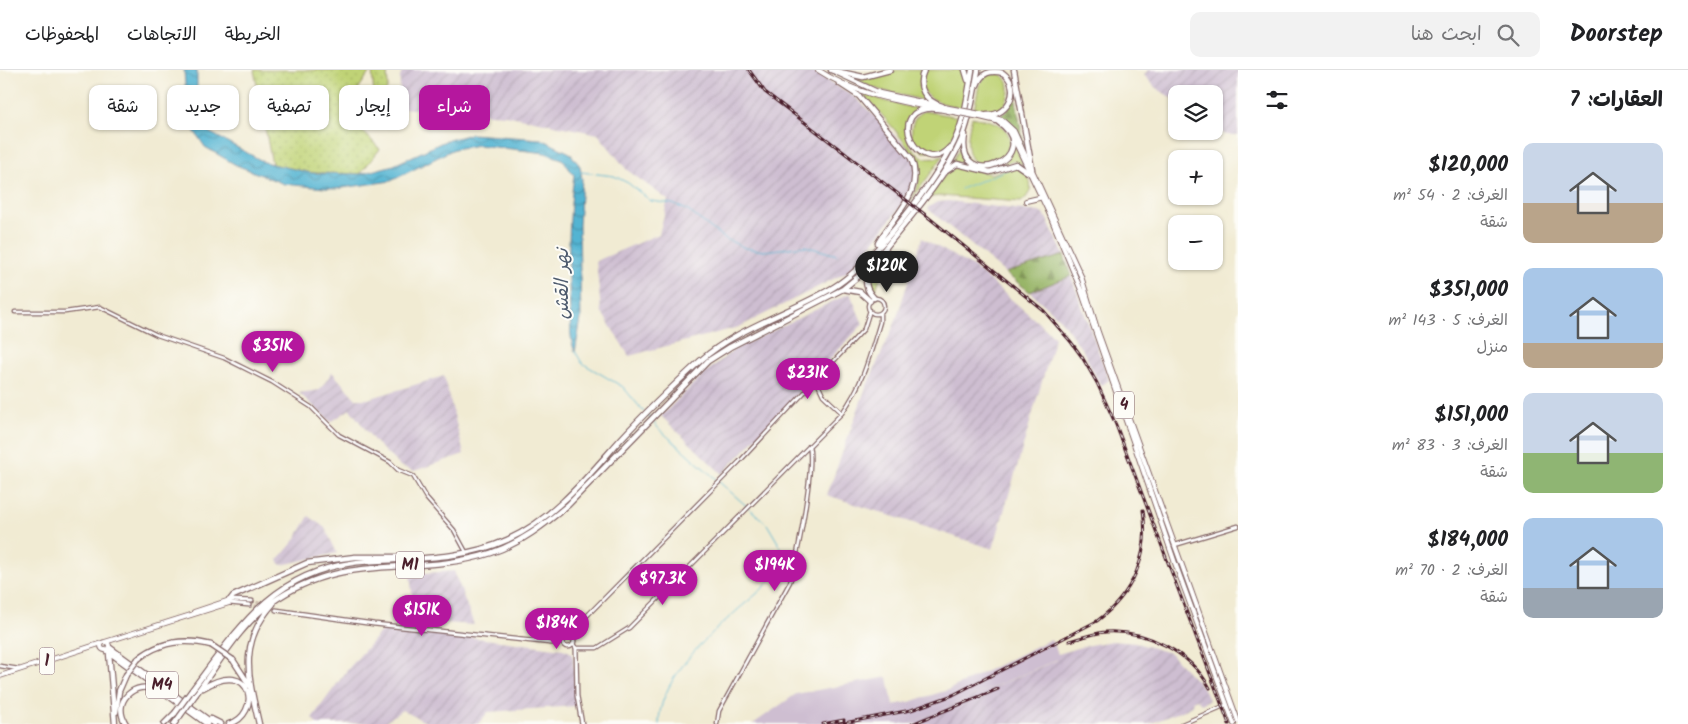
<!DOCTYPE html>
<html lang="ar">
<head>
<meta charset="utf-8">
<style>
  body { margin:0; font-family:Kalam,"Playpen Sans Arabic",sans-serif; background:#f2f2f2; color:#202124; direction:rtl; height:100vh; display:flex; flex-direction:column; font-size:19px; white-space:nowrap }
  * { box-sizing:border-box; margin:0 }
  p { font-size:16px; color:#757577 }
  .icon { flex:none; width:28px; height:28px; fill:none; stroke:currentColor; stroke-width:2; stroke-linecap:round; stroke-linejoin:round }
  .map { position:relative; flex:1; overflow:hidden; direction:ltr }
  .side { display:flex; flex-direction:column; background:#fff; width:450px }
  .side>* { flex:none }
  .top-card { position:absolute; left:15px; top:15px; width:475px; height:45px; direction:rtl; display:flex; gap:10px }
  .buttons { position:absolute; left:1168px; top:15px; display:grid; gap:10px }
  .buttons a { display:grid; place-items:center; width:55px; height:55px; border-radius:10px; background:#fff; box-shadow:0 1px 4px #0004; font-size:25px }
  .price { position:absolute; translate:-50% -42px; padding:0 11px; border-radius:18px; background:#b5179e; color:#fff; font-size:16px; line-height:32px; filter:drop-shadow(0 1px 2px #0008) }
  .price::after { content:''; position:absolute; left:50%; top:30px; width:15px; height:11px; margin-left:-8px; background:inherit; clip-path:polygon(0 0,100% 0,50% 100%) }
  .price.selected { background:#222; color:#fff }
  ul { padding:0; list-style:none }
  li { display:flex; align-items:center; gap:15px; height:125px; padding:0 25px }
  li span { display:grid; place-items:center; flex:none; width:140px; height:100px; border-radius:10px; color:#555 }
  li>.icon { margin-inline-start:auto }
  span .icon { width:60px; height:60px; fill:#fffc; stroke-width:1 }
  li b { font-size:21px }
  h2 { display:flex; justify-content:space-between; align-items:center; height:60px; padding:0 25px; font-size:21px }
  .chip { padding:0 18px; border-radius:10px; background:#fff; box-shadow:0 1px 4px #0004; font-size:18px; line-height:45px }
  .chip.selected { background:#b5179e; color:#fff }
  header { display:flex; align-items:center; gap:30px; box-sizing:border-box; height:70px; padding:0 25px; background:#fff; border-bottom:1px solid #e0e0e0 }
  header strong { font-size:24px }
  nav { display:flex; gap:28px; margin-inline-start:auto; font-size:18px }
  .search { width:350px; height:45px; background:#f2f2f2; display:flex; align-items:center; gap:12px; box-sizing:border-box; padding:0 18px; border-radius:10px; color:#757577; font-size:19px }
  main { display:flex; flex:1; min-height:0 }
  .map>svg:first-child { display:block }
  .industrial { fill:url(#industrial-furrows) }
  .railway { fill:#cebed1 }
  .grass { fill:url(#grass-dots); stroke:#857950 }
  .forest { fill:url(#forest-firs); stroke:#716a49 }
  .garden { fill:#c0d376; stroke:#857950 }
  .water { fill:url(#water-waves); stroke:#4e6a7e }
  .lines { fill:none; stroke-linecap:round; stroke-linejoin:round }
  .stream { stroke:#53b4d2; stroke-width:1 }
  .secondary-tunnel { stroke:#d0c2b1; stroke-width:3; stroke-dasharray:3 1.5; stroke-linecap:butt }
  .tertiary-casing { stroke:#846666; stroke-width:5 }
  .secondary-casing { stroke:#846666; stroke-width:5.5 }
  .primary-casing { stroke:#846666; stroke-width:6 }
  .motorway-casing { stroke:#846666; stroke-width:7 }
  .tertiary { stroke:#fff; stroke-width:2.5 }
  .secondary { stroke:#fff; stroke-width:3 }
  .primary { stroke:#fff; stroke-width:4 }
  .motorway { stroke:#fff; stroke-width:4.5 }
  .rail-casing { stroke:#4a1f2b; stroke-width:3 }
  .rail { stroke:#fdfcf7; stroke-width:1; stroke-dasharray:4; stroke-linecap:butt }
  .primary-bridge-casing { stroke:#846666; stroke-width:6; stroke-linecap:butt }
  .motorway-bridge-casing { stroke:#846666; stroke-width:7; stroke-linecap:butt }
  .primary-bridge { stroke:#fff; stroke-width:4 }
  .motorway-bridge { stroke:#fff; stroke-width:4.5 }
  .labels { text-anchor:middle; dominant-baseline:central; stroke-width:4; stroke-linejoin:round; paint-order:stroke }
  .shield { fill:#fdfcf7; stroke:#806168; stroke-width:1 }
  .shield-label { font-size:16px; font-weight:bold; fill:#4a1f2b }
  .water-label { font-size:19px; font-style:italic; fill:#4e5b6e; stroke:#fdfcf7 }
</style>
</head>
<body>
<header>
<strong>Doorstep</strong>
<div class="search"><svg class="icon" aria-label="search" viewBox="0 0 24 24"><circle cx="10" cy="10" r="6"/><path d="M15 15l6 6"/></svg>ابحث هنا</div>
<nav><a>الخريطة</a><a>الاتجاهات</a><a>المحفوظات</a></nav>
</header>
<main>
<section class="side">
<h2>العقارات: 7<svg class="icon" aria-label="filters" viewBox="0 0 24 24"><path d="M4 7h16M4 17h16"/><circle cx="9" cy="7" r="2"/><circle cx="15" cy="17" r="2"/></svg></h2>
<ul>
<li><span style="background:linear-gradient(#c9d6e8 60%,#b9a48a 0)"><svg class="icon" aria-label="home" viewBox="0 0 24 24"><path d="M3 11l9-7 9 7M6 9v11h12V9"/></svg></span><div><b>$120,000</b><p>الغرف: 2 · 54 m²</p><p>شقة</p></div></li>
<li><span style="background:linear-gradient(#a9c7e8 75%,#b9a48a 0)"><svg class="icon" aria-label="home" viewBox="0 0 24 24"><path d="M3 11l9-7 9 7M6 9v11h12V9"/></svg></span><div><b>$351,000</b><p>الغرف: 5 · 143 m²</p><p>منزل</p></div></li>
<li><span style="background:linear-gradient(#c9d6e8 60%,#8fb573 0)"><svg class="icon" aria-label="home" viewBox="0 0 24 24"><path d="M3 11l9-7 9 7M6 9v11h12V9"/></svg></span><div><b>$151,000</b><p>الغرف: 3 · 83 m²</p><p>شقة</p></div></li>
<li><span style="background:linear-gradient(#a9c7e8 70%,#9aa5b1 0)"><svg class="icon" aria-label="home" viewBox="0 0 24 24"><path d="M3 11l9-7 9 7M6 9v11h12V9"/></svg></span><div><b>$184,000</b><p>الغرف: 2 · 70 m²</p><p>شقة</p></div></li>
</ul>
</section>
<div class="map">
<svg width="1238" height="654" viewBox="0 0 1238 654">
  <defs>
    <pattern id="industrial-furrows" width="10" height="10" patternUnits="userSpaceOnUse" patternTransform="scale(1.25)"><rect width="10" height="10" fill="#cebed1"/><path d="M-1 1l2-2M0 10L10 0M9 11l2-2" fill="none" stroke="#b2a3b4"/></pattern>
    <pattern id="grass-dots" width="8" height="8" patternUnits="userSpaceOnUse" patternTransform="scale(1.25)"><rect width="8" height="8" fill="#c0d376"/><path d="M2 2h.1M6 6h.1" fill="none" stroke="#a6b566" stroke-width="1.8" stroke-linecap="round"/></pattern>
    <pattern id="forest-firs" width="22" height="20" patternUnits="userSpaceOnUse" patternTransform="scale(1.25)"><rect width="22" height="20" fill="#98b567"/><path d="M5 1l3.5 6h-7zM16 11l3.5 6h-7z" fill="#7e9355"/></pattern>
    <pattern id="water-waves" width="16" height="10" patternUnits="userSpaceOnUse" patternTransform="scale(1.25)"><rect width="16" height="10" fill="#53b4d2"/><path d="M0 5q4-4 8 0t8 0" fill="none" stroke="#4792ab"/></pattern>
  </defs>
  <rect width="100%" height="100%" fill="#fdfcf7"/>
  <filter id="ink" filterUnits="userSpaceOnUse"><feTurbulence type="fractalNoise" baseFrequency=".02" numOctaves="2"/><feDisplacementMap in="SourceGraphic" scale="10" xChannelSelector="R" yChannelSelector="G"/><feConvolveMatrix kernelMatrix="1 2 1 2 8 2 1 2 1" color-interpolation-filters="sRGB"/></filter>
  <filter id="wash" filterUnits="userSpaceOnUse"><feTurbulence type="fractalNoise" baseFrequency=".0096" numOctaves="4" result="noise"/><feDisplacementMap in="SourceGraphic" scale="20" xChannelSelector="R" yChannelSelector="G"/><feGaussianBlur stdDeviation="1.12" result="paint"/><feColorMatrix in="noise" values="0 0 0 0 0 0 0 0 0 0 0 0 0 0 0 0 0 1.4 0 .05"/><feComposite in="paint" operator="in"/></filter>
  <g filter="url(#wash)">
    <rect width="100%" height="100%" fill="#f1ebd3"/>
    <path class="industrial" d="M403,0H811L856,28L909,79L919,94L916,117L851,200L739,257L629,286L601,241L596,191L659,164L668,130L627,100L598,64L505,45L399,38L400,7Z
      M1148,0H1238V65H1226L1214,57V24H1176V31L1155,17L1144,5Z
      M949,131L1039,142L1045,145L1064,185L1005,203L927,138L937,132Z
      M922,168L975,198L1055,267L993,479L827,425L865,320L895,253Z
      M1071,206L1109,310L1101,316L1083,281L1061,250L1030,222Z
      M850,223L863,254L722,404L661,346L701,306L735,279Z
      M332,302L356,329H368L444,306L464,384L414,401L400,396L375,372L350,339L331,352L299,323L320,320Z
      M309,446L325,458L337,483L281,495L278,490L295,470Z
      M454,501L474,555L415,551L410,504Z
      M383,559L413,560L563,579L570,582L573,587L576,636L488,642L478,654H429L402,640L384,653L317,654L312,648L348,599Z
      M1112,571L1136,573L1170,583L1204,619L1209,630L1201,634L1197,629L1192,631L1193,633L1187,639L1149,654H908L1057,590L1058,584L1084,576Z"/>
    <path class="railway" d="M1051,569L1058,584V589L908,654H753L796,624L888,607L893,635L909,632L948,620Z"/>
    <path class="grass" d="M254,0H371L349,33L351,49L380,79L360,104L312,103L272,94Z
      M372,0H387L388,17L378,35L379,40H375Z
      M894,171L875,222L869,214L872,203Z"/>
    <path class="forest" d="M1014,20L1024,77L1011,53L1000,46L1008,40Z
      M1064,185L1071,206L1030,222L1005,203Z"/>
    <path class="garden" d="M896,0H922L919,16L927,31L880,20L848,8C867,9 880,8 896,0Z
      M926,0H962L967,12L963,38C943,34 911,28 926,0Z
      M988,4H1001C1014,13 1009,28 1002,40L991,44L974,40L979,15Z
      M860,21L884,31L918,39C894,58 913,101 944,85L896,151C903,139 915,127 918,114C927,87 877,41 860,21Z
      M924,41L960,47L952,70L942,81L923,82L912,69C911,56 912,48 924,41Z
      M972,47C980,49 991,50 998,54C1042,80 947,134 972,47Z
      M1014,72L1023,95L1013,91C1006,94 998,99 990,101C976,103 964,86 950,95L961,76C966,95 991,109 1007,90C1011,85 1012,78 1014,72Z
      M958,95L990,104L1018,96C1032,106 1036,121 1021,132L941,126L931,127L924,131L946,104Z"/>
    <path class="water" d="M184,0H197V42L209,62L264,92L311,103L360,104L394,95L445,71L471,64L541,69L570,83L580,96L582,109L579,155L581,249L575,282C569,268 571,255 570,240C568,195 568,150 574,105L562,89L545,83L478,75L454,79L391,111L335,119L284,114L236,95L205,77L191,56L187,46Z"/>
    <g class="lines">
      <path class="stream" d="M581,102L614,106L628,113L651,131L673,134L687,140L724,168L745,178L764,181L805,176L837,185
        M961,119L1011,98
        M575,281L582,293L623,317L644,342
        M647,345L659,359L767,454L783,481C780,511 752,526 732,545C703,570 658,613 659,654"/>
    </g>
  </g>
  <g filter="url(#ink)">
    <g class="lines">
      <path class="secondary-tunnel" d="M252,531L264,534
        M250,535L262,537"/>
      <defs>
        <path id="tertiary" d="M868 236a8 8 0 1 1 16 0a8 8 0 1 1-16 0Z
          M15,242H65L100,237L157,265L224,288L272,312L311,337L339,365L390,392L398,400L413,406L426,428L454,460L466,482
          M816,310L823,325L842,343
          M1175,475L1238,456
          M568,565L739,392L864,259L870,240
          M573,574L576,578H597L629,558L842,343C863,314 870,285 880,252V243
          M0,596L19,599
          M717,654L719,641L790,512C797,489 815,397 809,376
          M1182,654L1226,635"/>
        <path id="secondary" d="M230,530L252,531
          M229,533L250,535
          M276,540L374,554L551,573L562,571
          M562 571a6 6 0 1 1 12 0a6 6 0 1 1-12 0Z
          M576,578L577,626L582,654"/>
        <path id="primary" d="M818,0C857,26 903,32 948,41
          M833,1L880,23L949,38
          M981,44L1002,50L1014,61L1081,206L1098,262L1238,651
          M980,47L1001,52L1011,63L1049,143L1081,220L1175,493L1234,654
          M1026,131L1043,127
          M194,542L230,530
          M105,572L229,533L230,530
          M101 576a4 4 0 1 1 8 0a4 4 0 1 1-8 0Z
          M0,606L102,573"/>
        <path id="motorway" d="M831,0L863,7L890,0
          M924,0C916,17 925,31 942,36
          M965,0L968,10
          M1014,0L1032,99
          M839,13L859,26L911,88C925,122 894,145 878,173
          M977,15C982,2 991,0 1003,3C1022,17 1009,46 987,45
          M939,39C880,32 919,113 950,77
          M965,65C954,126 1049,86 997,51
          M945,102L957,94L990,102L1016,94L1029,103
          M868,200C865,212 865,219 874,228
          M843,219L860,222L870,231
          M230,530L233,526L307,493L355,487H398
          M109,577L214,654
          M106,580L207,654
          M109,583L115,654
          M138,589C160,571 184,568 211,575
          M233,590L250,616
          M203,618C254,587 262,645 229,654
          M192,620C237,561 271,504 352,493C365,491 380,491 394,490C432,488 472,486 507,470C554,449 588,406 621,369C646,342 673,316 700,291C738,257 791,243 834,217C873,193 934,113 954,72C965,49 968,24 972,0
          M196,624C219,593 240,555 271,533C345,480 413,508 491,483C521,473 544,455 568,435L708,291L730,277L843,219L871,196C899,159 943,113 961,71C970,48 974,24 978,0
          M116,642L119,621L126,605
          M211,649L221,654
          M126,654C111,631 135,610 158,620
          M164,654L175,643
          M174,654L180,646
          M259,654C248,606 238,573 273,534"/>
      </defs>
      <use href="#tertiary" class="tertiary-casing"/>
      <use href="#secondary" class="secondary-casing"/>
      <use href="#primary" class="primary-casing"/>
      <use href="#motorway" class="motorway-casing"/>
      <use href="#tertiary" class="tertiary"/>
      <use href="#secondary" class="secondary"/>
      <use href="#primary" class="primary"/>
      <use href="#motorway" class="motorway"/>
      <defs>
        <path id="rail" d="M749,0L765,22L923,143L1044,241L1071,272L1082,287L1097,313L1116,355L1229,654
          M1069,571C1081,568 1094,563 1106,562C1147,560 1190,582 1210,618
          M823,654L844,650
          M839,654L911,640L953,625L1097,551C1133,524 1150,485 1143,440
          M912,654L998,619"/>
      </defs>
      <use href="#rail" class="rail-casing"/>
      <use href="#rail" class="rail"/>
      <defs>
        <path id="primary-bridge" d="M949,38L981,44
          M948,41L980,47"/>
        <path id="motorway-bridge" d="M211,575L233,590
          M126,605L138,589
          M175,643L192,620
          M180,646L196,624"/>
      </defs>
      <use href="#primary-bridge" class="primary-bridge-casing"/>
      <use href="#motorway-bridge" class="motorway-bridge-casing"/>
      <use href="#primary-bridge" class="primary-bridge"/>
      <use href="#motorway-bridge" class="motorway-bridge"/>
    </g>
  </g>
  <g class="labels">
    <g class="shield">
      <rect x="1114" y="321.5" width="20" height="27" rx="4"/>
      <rect x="396" y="481.5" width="28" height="27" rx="4"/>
      <rect x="39.5" y="577.5" width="15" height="27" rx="4"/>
      <rect x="146" y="601.5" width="32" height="27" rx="4"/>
    </g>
    <g class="shield-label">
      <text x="1124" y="335">4</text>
      <text x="410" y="495">M1</text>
      <text x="47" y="591">1</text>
      <text x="162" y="615">M4</text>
    </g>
    <g class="water-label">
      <text transform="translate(563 214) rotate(-90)">نهر القش</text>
    </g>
  </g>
</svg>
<div class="buttons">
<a><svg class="icon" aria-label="layers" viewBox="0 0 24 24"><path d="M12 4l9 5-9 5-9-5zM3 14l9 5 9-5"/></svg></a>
<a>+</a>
<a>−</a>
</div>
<b class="price selected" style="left:887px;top:223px">$120K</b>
<b class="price" style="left:273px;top:303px">$351K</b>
<b class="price" style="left:808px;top:330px">$231K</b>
<b class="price" style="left:775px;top:522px">$194K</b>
<b class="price" style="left:663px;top:536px">$97.3K</b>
<b class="price" style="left:422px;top:567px">$151K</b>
<b class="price" style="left:557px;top:580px">$184K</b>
<div class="top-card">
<a class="chip selected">شراء</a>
<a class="chip">إيجار</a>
<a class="chip">تصفية</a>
<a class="chip">جديد</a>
<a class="chip">شقة</a>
</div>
</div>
</main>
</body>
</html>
